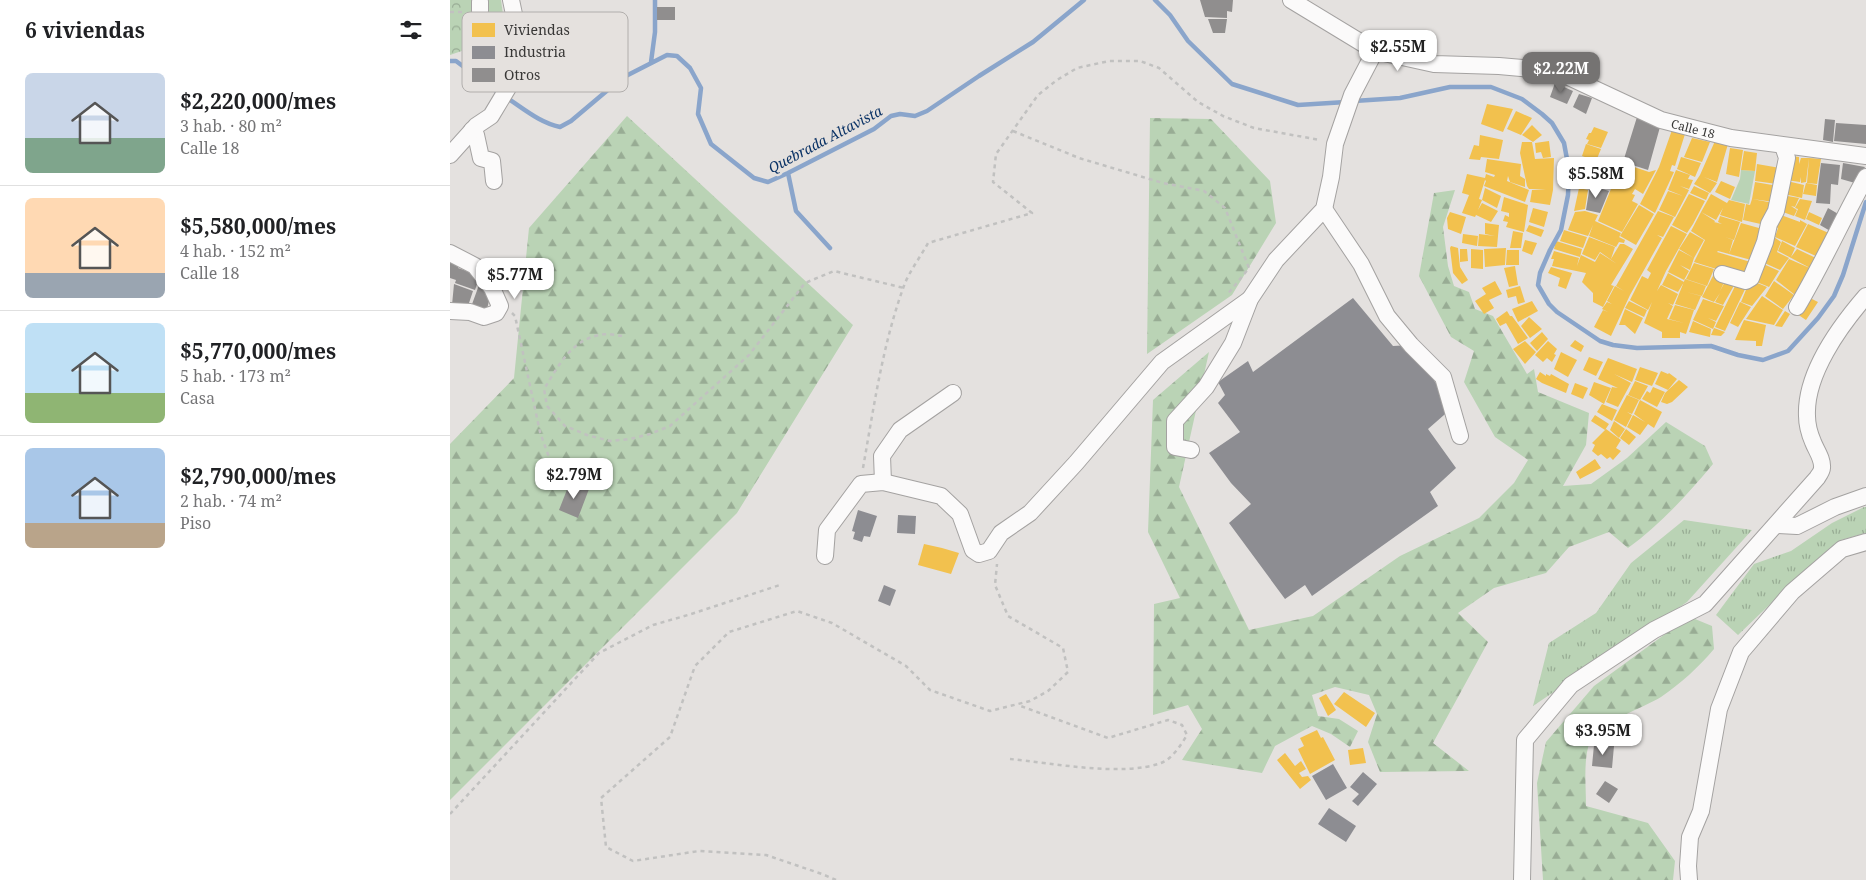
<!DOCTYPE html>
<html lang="es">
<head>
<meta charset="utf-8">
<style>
  body { margin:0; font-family:"Noto Serif",serif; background:#f2f2f2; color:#202124; height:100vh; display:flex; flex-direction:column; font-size:19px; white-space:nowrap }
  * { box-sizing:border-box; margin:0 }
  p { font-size:16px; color:#757577 }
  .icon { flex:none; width:28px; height:28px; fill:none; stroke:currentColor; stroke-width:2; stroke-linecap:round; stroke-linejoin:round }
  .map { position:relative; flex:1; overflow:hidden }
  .details { display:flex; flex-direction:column; background:#fff; width:450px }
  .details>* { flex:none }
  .price { position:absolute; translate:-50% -42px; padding:0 11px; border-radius:10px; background:#fff; color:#222; font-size:16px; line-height:32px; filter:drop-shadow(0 1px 2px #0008) }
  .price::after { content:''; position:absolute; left:50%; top:30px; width:15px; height:11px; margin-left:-8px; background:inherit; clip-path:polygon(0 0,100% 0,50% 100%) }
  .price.on { background:#757372; color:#fff }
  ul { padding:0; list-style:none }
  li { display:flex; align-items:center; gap:15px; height:125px; padding:0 25px }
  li+li { border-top:1px solid #e0e0e0 }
  li span { display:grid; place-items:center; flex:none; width:140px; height:100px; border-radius:8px; color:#555 }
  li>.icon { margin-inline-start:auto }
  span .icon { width:60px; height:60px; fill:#fffc; stroke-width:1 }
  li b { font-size:21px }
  h2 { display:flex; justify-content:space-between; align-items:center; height:60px; padding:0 25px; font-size:21px }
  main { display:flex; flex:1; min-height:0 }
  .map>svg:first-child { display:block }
  .grass { fill:url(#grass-tufts) }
  .forest { fill:url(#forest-firs) }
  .park { fill:url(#park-crowns) }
  .garden { fill:#bad3b5 }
  .homes { fill:#f2c14e }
  .industry { fill:#8d8d92 }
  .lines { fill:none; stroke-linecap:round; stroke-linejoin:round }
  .stream { stroke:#8aa5cb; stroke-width:4.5 }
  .building { fill:#908e8e }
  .minor-casing { stroke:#a4a2a1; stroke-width:18 }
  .path { stroke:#c1c1c0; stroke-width:2.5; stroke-dasharray:4 4; stroke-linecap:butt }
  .minor { stroke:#fbfafa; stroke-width:16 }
  .labels { text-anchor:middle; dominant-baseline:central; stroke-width:5; stroke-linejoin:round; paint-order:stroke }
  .street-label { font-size:12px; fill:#393837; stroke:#e5e1de }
  .water-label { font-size:14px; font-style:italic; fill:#0b3366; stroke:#e5e1de }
  .key { fill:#e5e1de; stroke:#b1aeac; stroke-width:1 }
  .key-label { font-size:14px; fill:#393837 }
</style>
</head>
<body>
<main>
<section class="details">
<h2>6 viviendas<svg class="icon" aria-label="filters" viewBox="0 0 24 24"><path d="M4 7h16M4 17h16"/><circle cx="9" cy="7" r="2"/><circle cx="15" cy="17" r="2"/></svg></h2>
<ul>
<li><span style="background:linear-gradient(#c9d6e8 65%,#7fa58c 0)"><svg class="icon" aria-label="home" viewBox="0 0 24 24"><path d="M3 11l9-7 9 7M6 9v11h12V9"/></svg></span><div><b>$2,220,000/mes</b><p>3 hab. · 80 m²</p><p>Calle 18</p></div></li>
<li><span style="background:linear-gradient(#ffd9b3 75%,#9aa5b1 0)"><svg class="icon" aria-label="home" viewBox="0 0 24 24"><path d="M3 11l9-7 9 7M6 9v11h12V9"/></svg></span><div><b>$5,580,000/mes</b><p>4 hab. · 152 m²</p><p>Calle 18</p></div></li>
<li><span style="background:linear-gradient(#bfe0f5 70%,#8fb573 0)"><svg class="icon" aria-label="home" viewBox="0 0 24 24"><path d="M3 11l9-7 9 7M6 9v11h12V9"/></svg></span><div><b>$5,770,000/mes</b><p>5 hab. · 173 m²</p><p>Casa</p></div></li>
<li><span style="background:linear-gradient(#a9c7e8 75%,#b9a48a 0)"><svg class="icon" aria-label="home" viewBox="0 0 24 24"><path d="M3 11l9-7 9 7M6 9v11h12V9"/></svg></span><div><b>$2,790,000/mes</b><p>2 hab. · 74 m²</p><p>Piso</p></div></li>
</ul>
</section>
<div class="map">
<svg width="1416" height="880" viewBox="0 0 1416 880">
  <defs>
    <pattern id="grass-tufts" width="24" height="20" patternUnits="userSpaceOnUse" patternTransform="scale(1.25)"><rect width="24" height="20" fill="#bad3b5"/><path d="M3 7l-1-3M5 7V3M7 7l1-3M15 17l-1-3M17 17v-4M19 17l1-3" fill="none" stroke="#98ac94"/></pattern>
    <pattern id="forest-firs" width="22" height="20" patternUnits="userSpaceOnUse" patternTransform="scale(1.25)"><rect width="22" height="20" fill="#bad3b5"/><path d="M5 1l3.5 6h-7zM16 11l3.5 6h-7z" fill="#98ac94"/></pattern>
    <pattern id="park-crowns" width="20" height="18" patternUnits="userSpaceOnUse" patternTransform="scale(1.25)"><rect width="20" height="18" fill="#bad3b5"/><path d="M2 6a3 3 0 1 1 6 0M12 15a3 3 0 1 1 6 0" fill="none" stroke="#98ac94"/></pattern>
  </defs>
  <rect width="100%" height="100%" fill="#e4e1df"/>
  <path class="grass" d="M1414,507H1416V533L1391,540L1362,564L1288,635L1266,615L1304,564L1341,551L1382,523Z
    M1234,520L1302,530L1237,602L1083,706L1099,643L1146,613L1181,563Z"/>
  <path class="forest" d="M177,116L403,325L287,513L0,800V444L64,378L79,228Z
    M700,118L761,119L820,181L826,223L782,295L697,354Z
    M1005,190L993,227L998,266L1004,286L1019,292L1025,309L1043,316L1077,374L1084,369L1088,392L1139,413L1136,445L1113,486L1141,484L1177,458L1216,422L1255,446L1263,464C1237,495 1211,524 1178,548L1159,532L1119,547L1096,573L1044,588L1008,613L1038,642L983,743L1019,771L930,772L918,742L927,714L919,695L885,687L862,695L868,716L889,719L908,731L900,747L881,734L862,726L825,746L812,773L732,760L752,729L738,705L703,715L704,604L730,598L698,532L703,400L759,352L729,487L799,630L863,616L950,556L1029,518L1064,483L1078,460L1045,437L1014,382L1024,351L1001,337L969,276L984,193Z
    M1245,619L1262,626L1264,649C1248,668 1231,683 1211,697C1195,707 1147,724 1140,741C1133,760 1136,785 1136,806L1198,823L1225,861L1223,880H1093L1087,783L1096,742L1144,686L1233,621Z"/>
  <path class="park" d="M0,0H51L56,36L0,55Z"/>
  <path class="garden" d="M1291,170L1305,171L1299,204L1281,200L1290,179Z"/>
  <path class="homes" d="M1037,104L1063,109L1053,132L1031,124Z
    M1066,111L1082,118L1071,135L1057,129Z
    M1082,125L1092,135L1083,142L1072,135Z
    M1144,127L1158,132L1151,148L1137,144L1139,140L1136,139L1139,133H1141Z
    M1222,130L1235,134L1225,166L1222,165L1220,171L1224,172L1205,213L1190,204L1209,167L1216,170L1209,167Z
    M1030,135L1053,140L1049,159L1031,157L1030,160L1019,159L1024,145L1029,146Z
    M1242,138L1260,142L1252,162L1234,157Z
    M1099,141L1101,157L1093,158L1091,152L1086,153L1085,143Z
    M1265,141L1278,144L1267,182L1254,177L1267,183L1260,193L1244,184L1250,175Z
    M1072,142H1082L1085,159L1104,158L1103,190L1100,205L1080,202L1082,190L1096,189H1079L1077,186L1070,153Z
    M1136,144L1151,149L1146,161L1132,156Z
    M1280,148L1293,150L1289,177L1276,174Z
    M1294,151L1307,153L1305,171L1291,170Z
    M1341,156L1349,157V164L1351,158H1359L1356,182L1351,183V177L1350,182L1336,180Z
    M1231,157L1251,163L1245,177L1227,169Z
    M1132,158L1146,163L1138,189L1129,187Z
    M1359,158L1371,159L1367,184L1357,183Z
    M1037,159L1071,164L1070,176L1075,179V187L1060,182L1058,176L1057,181L1079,190L1075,202L1034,186L1036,181L1035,180L1029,199L1032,200L1035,188L1051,196L1047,208L1032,200L1028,210L1032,203L1048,211L1041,222L1026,215L1025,217L1012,213L1019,195L1012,193L1017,174L1035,178L1036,174L1044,177L1045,175L1035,172Z
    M1172,163L1199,172L1206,170L1193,194L1185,189L1182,194L1185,195L1182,201L1188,204L1172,232L1148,221L1165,179L1179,187L1181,182L1167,175Z
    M1307,164L1330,168L1327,184L1305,181Z
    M1226,170L1240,175L1238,179L1243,180L1239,189L1230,186L1239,190L1225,217L1209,210L1218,191L1233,196L1218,190Z
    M1271,181L1285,187L1280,199L1265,192Z
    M1337,181L1354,185L1352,198L1334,194Z
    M1305,182L1328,186L1324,202L1302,199Z
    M1356,183L1367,185L1366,196L1353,194Z
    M1244,186L1259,193L1256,200L1240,193Z
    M1129,188L1138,190L1135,209L1124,211Z
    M1239,194L1255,201L1243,224L1230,218L1243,224L1237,233L1222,225Z
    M1261,194L1277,203L1279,200L1295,204L1292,222L1270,215L1273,208L1266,220L1251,212Z
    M1332,195L1349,198L1345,207L1341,206L1347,210L1344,216L1327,210Z
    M1054,197L1078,205L1074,232L1056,227L1058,222L1053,221L1055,215L1059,217V213L1051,211Z
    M1302,199L1324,203L1315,225L1293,220L1296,204L1300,205Z
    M1350,199L1362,201L1358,212L1355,211L1358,212L1355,220L1345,216L1348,209L1345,208Z
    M1189,205L1204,214L1186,245L1170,236Z
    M1083,208L1098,212L1094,227L1079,222Z
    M1135,211L1148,215L1145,221L1171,233L1168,240L1169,237L1175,240L1174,243L1169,242L1166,247L1139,236L1143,225L1138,236L1118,230L1125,212Z
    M1208,211L1224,217L1213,237L1207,235L1212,238L1180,295L1161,336L1144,327L1153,310L1158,312L1152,309L1157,302L1162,304L1157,301L1165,286L1174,291L1166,286Z
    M1000,212L1016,217L1011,234L998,229L997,218Z
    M1251,212L1265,221L1255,240L1241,231Z
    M1359,212L1372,218L1369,225L1356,219Z
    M1331,215L1350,222V220L1357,224L1345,246L1325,237L1328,228L1324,227Z
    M1270,216L1290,222L1284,240L1275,237L1283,240L1279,254L1268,251L1267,252L1304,263L1298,279L1244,262L1264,222L1272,224L1268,222Z
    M1035,223L1049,225L1047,247L1028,246L1029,234L1045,236L1035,234Z
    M1291,223L1316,230L1305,261L1279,254Z
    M1358,224L1381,234L1368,257L1346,247Z
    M1079,225L1094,230L1091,237L1076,231Z
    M1221,226L1237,234L1216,271L1207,291L1211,285L1228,294L1223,305L1218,303L1223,306L1217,319L1234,323L1219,319L1225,305L1244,310L1236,334L1230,332V338H1212V332L1194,323L1202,302L1198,310L1180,300L1192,276L1198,279L1201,273L1197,270Z
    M1114,230L1137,237L1133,248L1110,241Z
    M1063,231L1073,233L1071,248H1060Z
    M1240,232L1254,240L1244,258L1229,249Z
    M1013,234L1028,236L1027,246L1012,243Z
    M1139,237L1165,247L1161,259L1170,244H1174L1183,249L1161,285L1164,286L1153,307L1143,302V293L1132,282L1136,273L1102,266L1104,259H1101L1104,251L1129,258L1127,266L1131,255L1145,262L1150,253L1167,264L1150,252L1145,260L1132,254Z
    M1324,237L1331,242L1327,252L1339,258L1330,270L1310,261L1315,246L1323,249L1316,245Z
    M1075,240L1087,243L1082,255L1072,251Z
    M1106,241L1132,249L1130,257L1104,249Z
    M1332,241L1345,248L1341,257L1347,249L1368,259L1364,267L1361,265L1360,268L1328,251Z
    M1001,246L1008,248L1010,267L1018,280L1012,284L1003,273L1000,248Z
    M1056,248L1055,265L1035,267L1034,249Z
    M1010,249H1017L1018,261L1010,262Z
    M1021,249L1033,250V269L1021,268Z
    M1057,250H1069V265H1056Z
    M1229,250L1244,258L1240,270L1230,265L1239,271L1234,280L1218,272Z
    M1339,259L1362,269L1345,295L1326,280Z
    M1309,262L1329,271L1319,287L1302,280Z
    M1244,263L1264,269L1257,286L1236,279Z
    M1065,266L1068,285L1059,287L1054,268Z
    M1101,267L1122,273L1116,289L1108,286L1110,278L1098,273Z
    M1265,272L1276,278L1270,291L1277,278L1286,282L1273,305L1265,302L1270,293L1264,302L1252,297Z
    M1218,273L1234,282L1228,292L1212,285Z
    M1235,279L1256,286L1252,296L1236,292L1251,296L1245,310L1225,304Z
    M1288,280L1297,285L1275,331L1265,327Z
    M1300,280L1317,287L1302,306L1291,302Z
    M1045,281L1052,294L1039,300L1044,308L1034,314L1025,301L1036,294L1032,288Z
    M1324,281L1344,295L1333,309L1315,296Z
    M1070,286L1075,302L1068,304L1066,296L1058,298L1056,290Z
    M1312,296L1333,310L1324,325L1296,319Z
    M1358,297L1368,302L1356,320L1347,314Z
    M1253,299L1274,306L1266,321L1258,318L1266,322L1263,329L1243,320Z
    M1082,301L1088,311L1068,322L1062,309Z
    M1179,301L1197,310L1194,317L1175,308Z
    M1290,302L1301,307L1288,327L1280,323Z
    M1175,309L1193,318L1185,334L1175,325H1169Z
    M1057,311L1060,316H1062L1078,338L1068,344L1056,323L1050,326L1046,319Z
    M1335,311L1340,314L1332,327L1325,326Z
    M1079,317L1092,329L1080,338L1071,326Z
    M1294,320L1316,325L1312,346H1306V341L1285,340Z
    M1243,321L1261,329L1260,337L1239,332Z
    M1264,328L1275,332L1271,336L1261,335Z
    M1092,332L1098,339L1087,351L1080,343Z
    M1125,340L1134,346L1131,352L1120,346Z
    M1075,341L1086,352L1075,364L1063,349Z
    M1098,341L1107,349L1104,354L1106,355L1102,362L1097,358L1093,362L1085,355Z
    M1111,352L1127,360L1118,377L1104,369Z
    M1139,357L1153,362L1146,376L1133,370Z
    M1158,358L1187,369L1182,382L1164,374L1181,383L1168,407L1156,402L1162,387L1168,388L1148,379Z
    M1190,367L1208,373L1202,386L1185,380Z
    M1211,371L1218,374L1219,373L1227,379L1218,390L1205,384Z
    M1090,372L1096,376V374L1100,376L1101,374L1119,384L1116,393L1092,383L1086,379Z
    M1229,380L1238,387L1222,402L1217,404L1211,402L1215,393Z
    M1185,381L1198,386L1190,400L1178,395Z
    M1144,382L1161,388L1154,404L1139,395Z
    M1125,383L1138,388L1133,399L1121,394Z
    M1203,387L1215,392L1207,407L1192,399L1197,391L1200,393Z
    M1177,395L1189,400L1182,414L1177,412L1182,415L1176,427L1164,420Z
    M1190,400L1212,412L1204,428L1198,424L1190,435L1177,427L1183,415L1195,422L1184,414Z
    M1152,404L1167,410L1162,421L1147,412Z
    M1145,415L1159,424L1155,430L1141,421Z
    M1164,421L1175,429L1169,438L1160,430Z
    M1156,429L1171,440L1166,448L1171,451L1163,460L1160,457L1157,459L1151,454L1148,456L1142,451L1145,445L1142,443Z
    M1176,429L1186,437L1179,445L1170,438Z
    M1145,459L1151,468L1130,479L1126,472Z
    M474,544L492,548L509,553L501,574L468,565Z
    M894,692L925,713L916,727L884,704Z
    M876,694L886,710L878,716L869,698Z
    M867,730L871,738L873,737L885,760L860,774L848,749L854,746L850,738Z
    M913,748L916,763L900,765L898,750Z
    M835,753L845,766L851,761L856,769L849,773L852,777L858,776L861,780L850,789L827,760Z"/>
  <path class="industry" d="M903,298L943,346L961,345L1002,408L978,429L1006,468L980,492L988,506L862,596L855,585L835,599L779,523L801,504L781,483L759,453L790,432L768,403L775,395L768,382L798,361L803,372Z
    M408,510L427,516L420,537L414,536L412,542L403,539L405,532L402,531Z
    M448,515L466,516L465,534L447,533Z
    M434,585L446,590L440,606L428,601Z
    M883,764L897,788L876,800L862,776Z
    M913,772L927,784L908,806L902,801L909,794L900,787Z
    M879,808L906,826L896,842L868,824Z"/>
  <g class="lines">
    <path class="stream" d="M705,0L720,15L738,41L782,84L848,105L896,102
      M0,61H6L50,94
      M201,62L205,32V0
      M57,98C74,109 90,123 110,127L121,121L172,78L217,55L227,56L240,68L251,88L248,114L261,144L304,178L318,182L338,173L424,129L441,116L450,114L465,116L477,111L529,76L583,42L634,0
      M904,101L950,98L1000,87H1041L1072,99L1092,114L1102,123L1114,143L1119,170L1118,195L1111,230L1100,250L1090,273L1088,285L1099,304L1107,312L1150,341L1163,345L1187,348L1261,346L1288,355L1313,360L1338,351L1368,318L1384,296L1393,275L1416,202
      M338,173L346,211L380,248"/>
  </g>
  <path class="building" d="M750,0H783L782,12L777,11V18L755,17Z
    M207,7H225V20H207Z
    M758,19H777L775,33H763Z
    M1105,83L1123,91L1117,104L1100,97Z
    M1129,94L1142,98L1136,114L1123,107Z
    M1187,117L1210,127L1198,170L1173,162Z
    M1375,119L1385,120L1383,142L1373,140Z
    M1386,123L1416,125V144L1384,141Z
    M1371,163L1390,165L1388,185L1381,184L1380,204L1366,203Z
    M1393,163L1415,167L1405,183L1391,179Z
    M1140,185L1159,191L1150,213L1136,210Z
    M1378,208L1390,215L1382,232L1370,225Z
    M0,262L9,264L8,268L20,272L28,281L25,290L5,283L6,280L0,278Z
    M4,284L23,291L18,306L2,305Z
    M29,285L40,297L37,309L21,307Z
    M120,482L139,489L128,518L109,510Z
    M1144,745L1164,746L1162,768L1142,766Z
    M1155,781L1168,789L1159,803L1146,794Z"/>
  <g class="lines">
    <defs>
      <g id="minor">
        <path id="s1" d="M841,0L925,51L984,64L1049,66L1106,71L1211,120L1281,138L1416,156"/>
        <path d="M30,2V11"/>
        <path d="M22,130L26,135L31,158L42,161L44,181"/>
        <path d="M0,155L26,126L41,116L62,81L68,60L69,38L61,0"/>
        <path d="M874,209L911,264L937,316L961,345L993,377L1010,436"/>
        <path d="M0,253L25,266L42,288L50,306L46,313L34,317L20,312L0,311"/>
        <path d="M1272,274L1296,281L1301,278L1315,242L1319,224L1326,211L1337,158L1333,146"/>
        <path d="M1347,307C1372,265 1392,220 1416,177"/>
        <path d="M741,450L725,447V421L756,387L783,343L800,299L826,260L874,209L881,177L885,144L902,95L925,51"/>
        <path d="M433,482L432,456L450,430L503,393"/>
        <path d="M1326,525L1347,526L1385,507L1416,496"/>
        <path d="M375,556L377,530L411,484L433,482L491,496L510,514L523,550L529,554L539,551L551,533L580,513L626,463L712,362L800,299"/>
        <path d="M1072,880L1075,740L1121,685L1204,630L1255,604L1367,478C1369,475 1372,471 1372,468C1373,459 1366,450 1363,442C1360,435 1357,424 1357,416C1355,374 1390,326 1416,296"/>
        <path d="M1239,880L1238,866L1240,837L1251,811L1269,709L1291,652L1342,592L1392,549L1416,542"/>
      </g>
    </defs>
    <use href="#minor" class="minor-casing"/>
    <path class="path" d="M0,12H15
      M13,27L17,46
      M563,131L629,158L713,183L754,191L775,208L799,268L777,295
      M62,313L65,316L90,432L106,477
      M172,336C165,335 156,333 149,335C120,341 108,367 94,389L97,406L115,426L137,435L160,441L180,439L200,434L220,426L299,355L355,283L384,271L454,288
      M413,468C424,406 433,342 455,283C461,269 471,256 478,243L582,213L543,182L546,154L588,95L607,80L627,68L659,61H690L709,68L748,102L773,116L804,128L870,140
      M560,759C602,763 672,777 711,763C722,759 731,745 737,735L732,725L718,720L658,738L568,705
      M0,814L149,653L203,625L238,615L330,585
      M386,880L372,874L316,855L249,851L183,861L156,847L151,798L220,737L245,666L279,632L347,611L382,623L456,666L480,690L540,711L580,701L598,691L618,672L613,648L558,616L545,585L547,564"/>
    <use href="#minor" class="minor"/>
  </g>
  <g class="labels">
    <g class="street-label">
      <text stroke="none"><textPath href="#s1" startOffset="430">Calle 18</textPath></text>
    </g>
    <g class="water-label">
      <text transform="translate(375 139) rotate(-28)">Quebrada Altavista</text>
    </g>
  </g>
  <rect x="12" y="12" width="166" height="80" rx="8" class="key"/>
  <rect x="22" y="23" width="23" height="14" fill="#f2c14e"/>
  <rect x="22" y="46" width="23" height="13" fill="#8d8d92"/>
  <rect x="22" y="68" width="23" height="14" fill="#908e8e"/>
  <g class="key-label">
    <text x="54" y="35">Viviendas</text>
    <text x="54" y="57">Industria</text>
    <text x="54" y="80">Otros</text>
  </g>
</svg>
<b class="price" style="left:948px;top:72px">$2.55M</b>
<b class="price on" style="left:1111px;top:94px">$2.22M</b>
<b class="price" style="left:1146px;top:199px">$5.58M</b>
<b class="price" style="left:65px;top:300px">$5.77M</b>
<b class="price" style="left:124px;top:500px">$2.79M</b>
<b class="price" style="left:1153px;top:756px">$3.95M</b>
</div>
</main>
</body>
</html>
